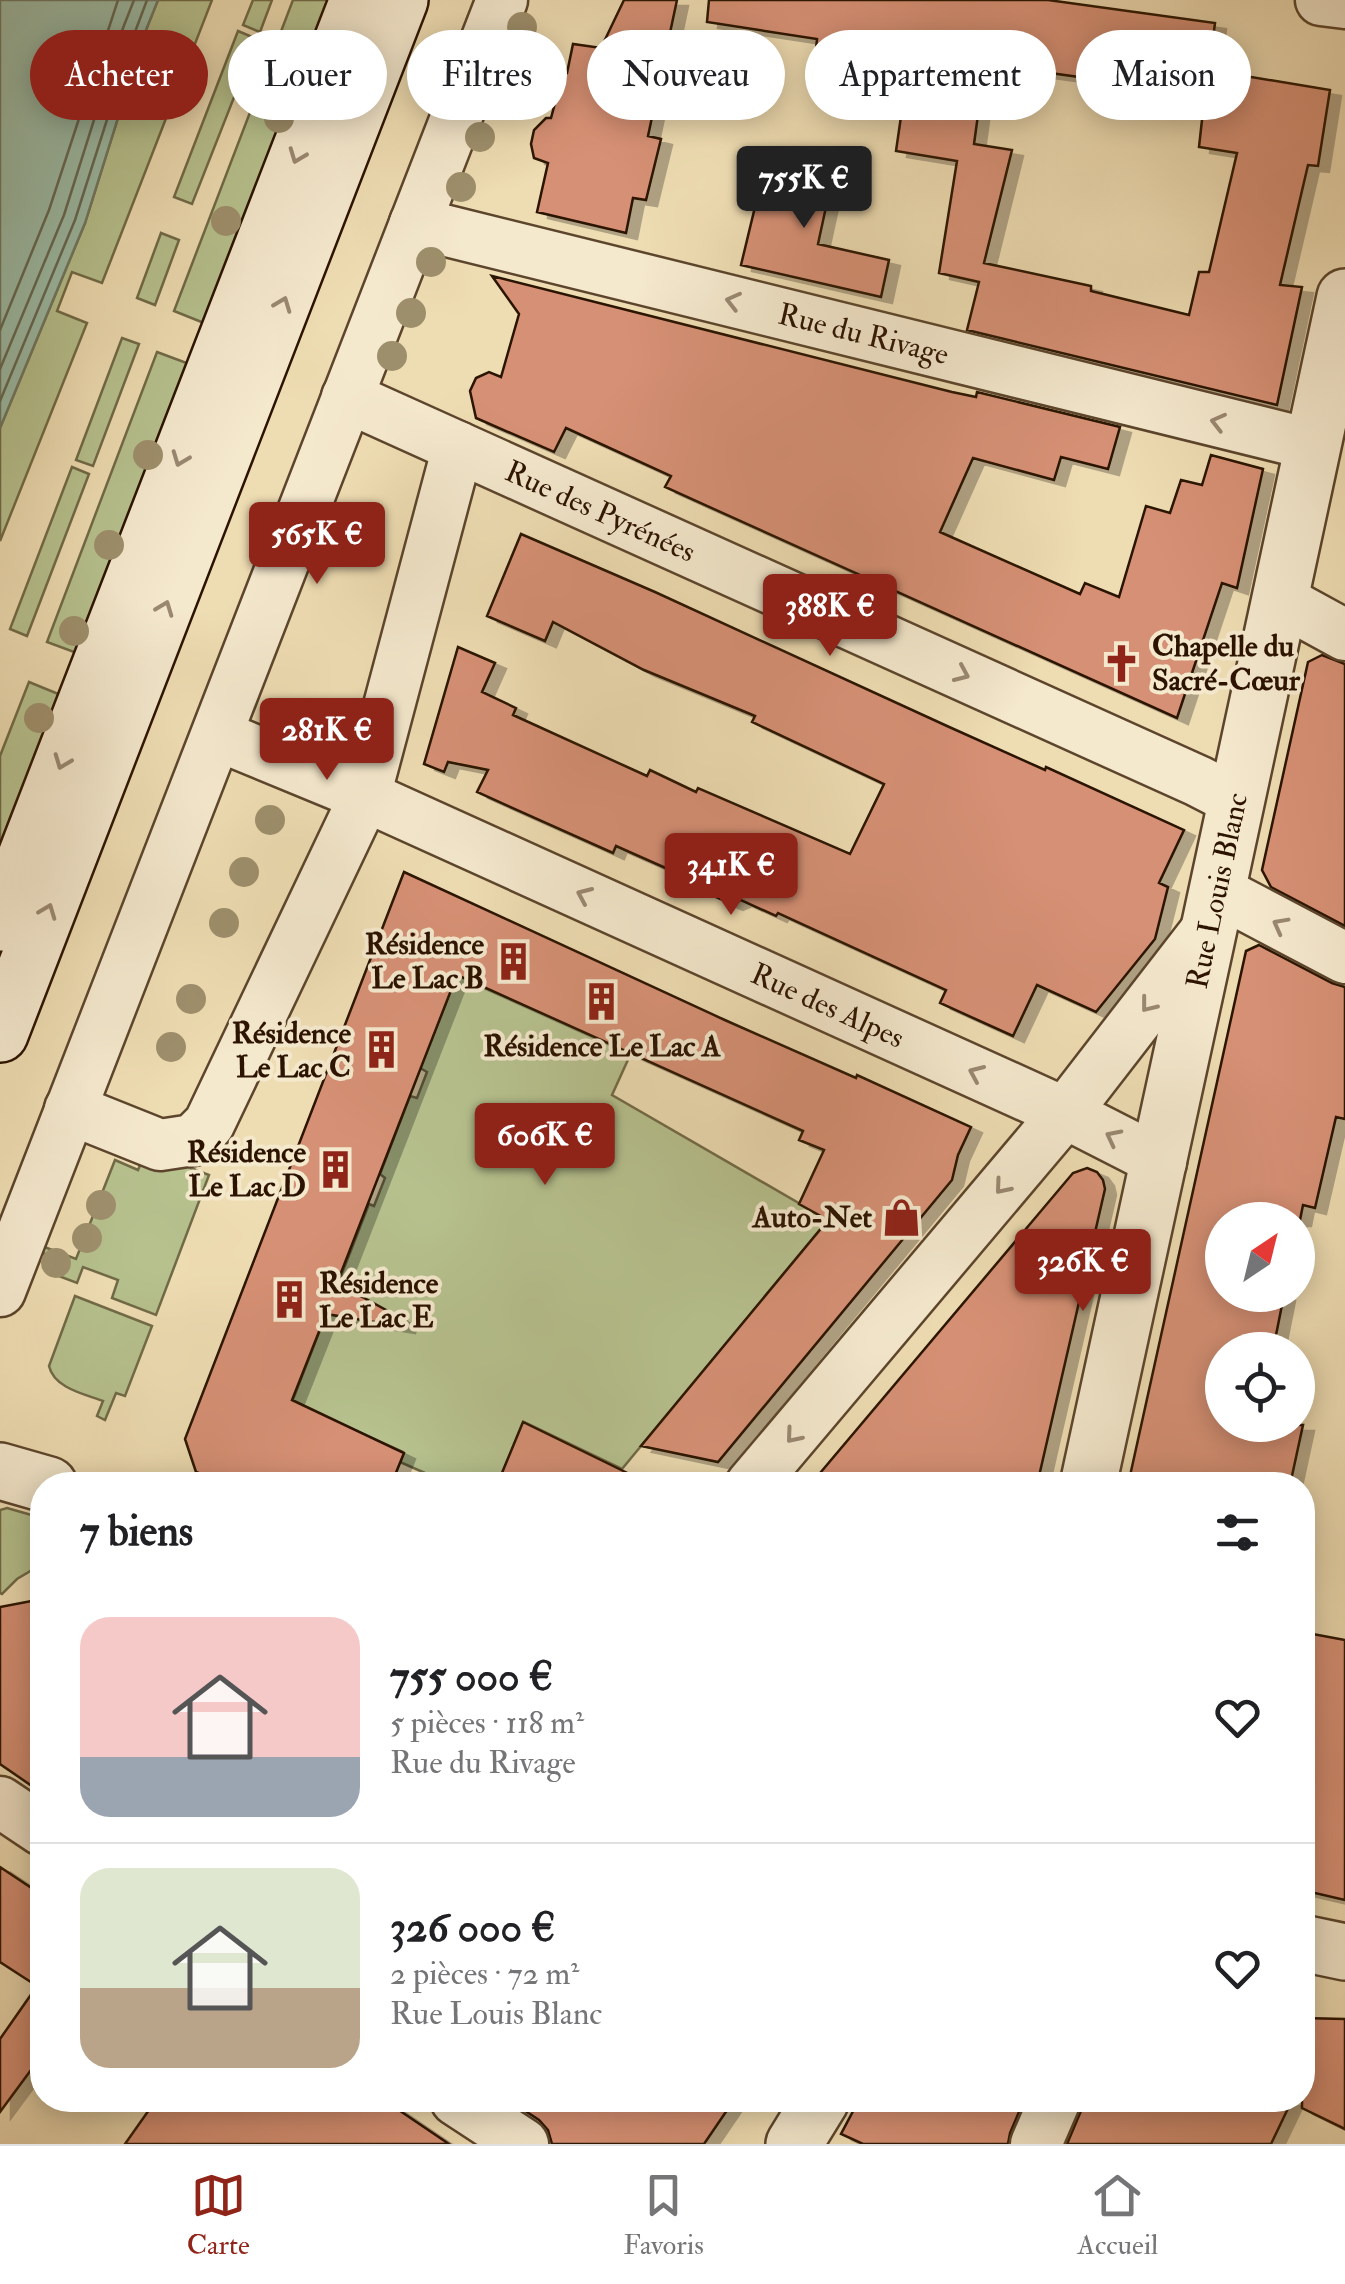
<!DOCTYPE html>
<html lang="fr">
<head>
<meta charset="utf-8">
<style>
  body { margin:0; font-family:"IM FELL Double Pica",serif; background:#f2f2f2; color:#202124; height:100vh; display:flex; flex-direction:column; font-size:38px; white-space:nowrap }
  * { box-sizing:border-box; margin:0 }
  p { font-size:32px; color:#757577 }
  .icon { flex:none; width:55px; height:55px; fill:none; stroke:currentColor; stroke-width:2; stroke-linecap:round; stroke-linejoin:round }
  .map { position:relative; flex:1; overflow:hidden }
  .sheet { position:absolute; left:30px; top:1472px; width:1285px; height:640px; display:flex; flex-direction:column; background:#fff; border-radius:40px; box-shadow:0 5px 25px #0003 }
  .sheet>* { flex:none }
  .banner { position:absolute; left:30px; top:30px; width:1285px; height:90px; display:flex; gap:20px }
  .needle { width:65px; rotate:35deg }
  .buttons { position:absolute; left:1205px; top:1202px; display:grid; gap:20px }
  .buttons a { display:grid; place-items:center; width:110px; height:110px; border-radius:50%; background:#fff; box-shadow:0 5px 25px #0003; font-size:50px }
  .price { position:absolute; translate:-50% -85px; padding:0 22px; border-radius:10px; background:#8f2418; color:#fff; font-size:32px; line-height:65px; filter:drop-shadow(0 2px 5px #0008) }
  .price::after { content:''; position:absolute; left:50%; top:60px; width:30px; height:22px; margin-left:-15px; background:inherit; clip-path:polygon(0 0,100% 0,50% 100%) }
  .price.active { background:#222; color:#fff }
  ul { padding:0; list-style:none }
  li { display:flex; align-items:center; gap:30px; height:250px; padding:0 50px }
  li+li { border-top:2px solid #e0e0e0 }
  li span { display:grid; place-items:center; flex:none; width:280px; height:200px; border-radius:30px; color:#555 }
  li>.icon { margin-inline-start:auto }
  span .icon { width:120px; height:120px; fill:#fffc; stroke-width:1 }
  li b { font-size:42px }
  h2 { display:flex; justify-content:space-between; align-items:center; height:120px; padding:0 50px; font-size:42px }
  .pill { padding:0 35px; border-radius:45px; background:#fff; box-shadow:0 5px 25px #0003; font-size:35px; line-height:90px }
  .pill.active { background:#8f2418; color:#fff }
  .tabs { display:flex; justify-content:space-around; align-items:center; height:140px; border-top:2px solid #e0e0e0; background:#fff; font-size:28px; color:#757577 }
  .tabs a { display:grid; justify-items:center; gap:5px }
  .tabs .active { color:#8f2418 }
  .map>svg:first-child { display:block }
  .green { fill:#b6c18e; stroke:#716a47; stroke-width:2.5 }
  .water { fill:#9bbca7; stroke:#6f7864; stroke-width:2.5 }
  .lines { fill:none; stroke-linecap:round; stroke-linejoin:round }
  .shore { stroke:#646854; stroke-width:2.5 }
  .building { fill:#d69074; stroke:#2c1300; stroke-width:2.5; fill-rule:evenodd; filter:url(#shadow) }
  .minor-casing { stroke:#5c452c; stroke-width:55 }
  .tertiary-casing { stroke:#5c452c; stroke-width:60 }
  .secondary-casing { stroke:#2c1300; stroke-width:60 }
  .minor { stroke:#f4e8cd; stroke-width:50 }
  .tertiary { stroke:#f4e8cd; stroke-width:55 }
  .secondary { stroke:#f4e8cd; stroke-width:55 }
  .tree { fill:#9e8f6c }
  .oneway { stroke:#9a8871 }
  .labels { text-anchor:middle; dominant-baseline:central; stroke-width:8; stroke-linejoin:round; paint-order:stroke }
  .street-label { font-size:30px; fill:#2c1300; stroke:#f4e8cd }
  .poi-label { font-size:30px; font-weight:bold; fill:#2c1300; stroke:#f4e8cd; text-anchor:end }
</style>
</head>
<body>
<div class="map">
<svg width="1345" height="2144" viewBox="0 0 1345 2144">
  <defs>
    <filter id="shadow"><feDropShadow dx="11" dy="6" stdDeviation="0" flood-color="#0004"/></filter>
  </defs>
  <rect width="100%" height="100%" fill="#eedcb2"/>
  <filter id="stains"><feTurbulence type="fractalNoise" baseFrequency=".002" numOctaves="4"/><feColorMatrix values="0 0 0 0 .2 0 0 0 0 .09 0 0 0 0 .02 0 0 0 .5 -.17"/></filter>
  <radialGradient id="worn" r=".72"><stop offset=".6" stop-color="#630" stop-opacity="0"/><stop offset="1" stop-color="#630" stop-opacity=".3"/></radialGradient>
  <path class="green" d="M158,0H212L102,283L72,272L57,311L87,323L0,541V428L85,223L144,35Z
    M253,0H272L260,32L243,25Z
    M293,0H345L219,329L174,311Z
    M238,31L257,39L192,204L174,197Z
    M161,233L179,240L155,305L137,298Z
    M122,338L139,344L93,466L76,460Z
    M157,352L200,368L90,658L47,642Z
    M72,467L89,474L27,636L10,629Z
    M29,682L73,700L0,889V756Z
    M457,974L631,1053L612,1095L828,1220L622,1469L524,1422L497,1485H452L400,1462L403,1452L292,1402L369,1204L374,1206L385,1178L380,1174L410,1096L417,1098L427,1072L420,1068Z
    M143,1158L175,1162L209,1175L156,1315L112,1298L118,1280L83,1267L77,1283L56,1275L39,1245L76,1259L115,1160L138,1170Z
    M75,1296L152,1326L125,1396L116,1393L105,1420L97,1416L103,1401C84,1394 54,1388 49,1366Z
    M7,1508L42,1518V1564L17,1579L2,1594L0,1593V1510Z"/>
  <path class="water" d="M0,0H158L144,35L85,223L0,428Z"/>
  <g class="lines">
    <path class="shore" d="M0,330L49,210L118,0
      M0,369L64,215L123,28L134,0
      M0,401L75,220L135,32L147,0"/>
  </g>
  <path class="building" d="M624,0H677L648,136L661,139L646,200L633,198L626,233L537,212L548,163L534,158L531,144L534,130L546,118H551L563,73H567L573,44L601,48Z
    M709,0H1048L1215,23L1209,70L1330,90L1318,166L1308,165L1280,285L1302,287L1277,405L967,330L979,282L939,273L957,161L896,151L905,89L841,79L844,54L816,49L817,39L707,22ZM985,64L1101,80L1098,96L1203,111L1199,147L1237,153L1209,272H1199L1189,315L1091,291V286L984,263L1012,150L974,144Z
    M768,153L834,170L818,244L889,260L881,297L741,265Z
    M492,276L952,392L976,397L977,392L1120,427L1108,469L1061,457L1054,480L973,458L940,532L1080,594L1085,583L1119,597L1146,506L1170,513L1181,480L1202,485L1211,455L1263,469L1237,588L1222,583L1177,718L665,487L671,476L566,428L554,452L476,418L470,391L476,378L489,372L501,377L519,314Z
    M521,534L655,592L947,726L1045,770L1046,767L1184,830L1159,883L1168,887L1155,939L1096,1012L1037,985L1013,1036L940,1003L946,990L778,913L776,916L741,900L732,904L716,897L713,889L616,846L613,853L477,792L488,770L448,762L444,772L424,764L458,647L495,663L482,692L516,708L513,715L647,776L650,770L696,792L698,788L850,854L884,784L752,722L755,716L644,670L553,622L545,641L487,616Z
    M1322,655L1345,664V926L1271,887L1262,870L1308,662Z
    M404,872L727,1021L856,1078L857,1075L971,1127L958,1155L952,1180L718,1462L641,1446L828,1220L799,1204L824,1150L799,1140L803,1131L457,975L337,1283L406,1321L404,1327L326,1314L292,1400L404,1453L391,1485H229L196,1472L185,1439Z
    M1259,945L1332,983L1345,987V1119L1336,1117L1315,1208L1303,1205L1300,1220H1222V1295H1284L1273,1350H1222V1425H1303L1290,1485H1128L1246,951Z
    M1087,1168L1097,1172L1103,1180L1105,1189L1037,1485H810L1073,1173Z
    M523,1422L652,1485H497Z
    M42,1599V1793L0,1764V1607Z
    M1302,1632L1345,1640V1900L1302,1890Z
    M0,1867L42,1895V2055L0,2112V2039L37,1986L0,1962Z
    M1302,2018L1345,2019V2129L1302,2108Z
    M156,2100H384L449,2144H125Z
    M530,2100H734L704,2144H552L548,2130L539,2120L524,2110Z
    M859,2100H1024L1010,2133L1008,2144H863L841,2134Z
    M1083,2100H1292L1271,2144H1067L1081,2111Z"/>
  <g class="lines">
    <defs>
      <g id="minor">
        <path d="M1321,0L1345,3"/>
        <path id="s1" d="M415,223L1313,445"/>
        <path id="s2" d="M347,397L1198,781L1235,800"/>
        <path d="M1279,599L1345,635"/>
        <path id="s3" d="M217,735L365,796L1065,1113L1161,1162"/>
        <path d="M1216,890L1345,958"/>
        <path d="M70,1109L160,1145L193,1140L209,1124L365,796L458,447"/>
        <path d="M0,1291L502,0"/>
        <path d="M751,1485L1065,1113L1208,928"/>
        <path d="M0,1802L42,1830"/>
        <path d="M456,2100L523,2144"/>
        <path d="M1036,2144L1055,2100"/>
      </g>
      <g id="tertiary">
        <path d="M0,1471L49,1485"/>
        <path id="s4" d="M1088,1485C1177,1090 1257,692 1345,297"/>
        <path d="M1302,1943L1345,1952"/>
        <path d="M794,2144L821,2100"/>
      </g>
      <path id="secondary" d="M0,923L358,0
        M0,1034L400,0"/>
    </defs>
    <use href="#minor" class="minor-casing"/>
    <use href="#tertiary" class="tertiary-casing"/>
    <use href="#secondary" class="secondary-casing"/>
    <use href="#minor" class="minor"/>
    <use href="#tertiary" class="tertiary"/>
    <use href="#secondary" class="secondary"/>
  </g>
  <g class="tree">
    <circle cx="522" cy="27" r="15"/>
    <circle cx="290" cy="64" r="15"/>
    <circle cx="502" cy="80" r="15"/>
    <circle cx="279" cy="118" r="15"/>
    <circle cx="480" cy="137" r="15"/>
    <circle cx="461" cy="187" r="15"/>
    <circle cx="226" cy="221" r="15"/>
    <circle cx="431" cy="262" r="15"/>
    <circle cx="411" cy="313" r="15"/>
    <circle cx="392" cy="356" r="15"/>
    <circle cx="148" cy="455" r="15"/>
    <circle cx="109" cy="545" r="15"/>
    <circle cx="74" cy="631" r="15"/>
    <circle cx="39" cy="718" r="15"/>
    <circle cx="270" cy="820" r="15"/>
    <circle cx="244" cy="872" r="15"/>
    <circle cx="224" cy="923" r="15"/>
    <circle cx="191" cy="999" r="15"/>
    <circle cx="171" cy="1047" r="15"/>
    <circle cx="101" cy="1205" r="15"/>
    <circle cx="87" cy="1238" r="15"/>
    <circle cx="56" cy="1263" r="15"/>
  </g>
  <defs><path id="oneway-chevron" d="M-2-3.5L2.5 0L-2 3.5" fill="none" stroke-width="1.6" stroke-linecap="round" stroke-linejoin="round" transform="scale(2.5)"/></defs>
  <g class="oneway">
    <use href="#oneway-chevron" transform="translate(297 156) rotate(111)"/>
    <use href="#oneway-chevron" transform="translate(733 301) rotate(-166)"/>
    <use href="#oneway-chevron" transform="translate(283 304) rotate(-69)"/>
    <use href="#oneway-chevron" transform="translate(1218 422) rotate(-166)"/>
    <use href="#oneway-chevron" transform="translate(180 459) rotate(111)"/>
    <use href="#oneway-chevron" transform="translate(165 608) rotate(-69)"/>
    <use href="#oneway-chevron" transform="translate(962 674) rotate(24)"/>
    <use href="#oneway-chevron" transform="translate(62 762) rotate(111)"/>
    <use href="#oneway-chevron" transform="translate(584 895) rotate(-156)"/>
    <use href="#oneway-chevron" transform="translate(48 911) rotate(-69)"/>
    <use href="#oneway-chevron" transform="translate(1280 925) rotate(-152)"/>
    <use href="#oneway-chevron" transform="translate(1148 1005) rotate(128)"/>
    <use href="#oneway-chevron" transform="translate(976 1073) rotate(-156)"/>
    <use href="#oneway-chevron" transform="translate(1113 1137) rotate(-153)"/>
    <use href="#oneway-chevron" transform="translate(1002 1187) rotate(130)"/>
    <use href="#oneway-chevron" transform="translate(793 1436) rotate(130)"/>
  </g>
  <defs>
    <symbol id="church-bare" viewBox="-9 -9 18 18"><path d="M-1.2-6h2.4v3.5h3.3v2.4h-3.3V6h-2.4V-.1h-3.3v-2.4h3.3Z" fill="#8f2418" stroke="#f4e8cd" stroke-width="2.5" paint-order="stroke"/></symbol>
    <symbol id="building-bare" viewBox="-9 -9 18 18"><path d="M-4-6H4V6H1V3H-1V6H-4ZM-2.5-4.3h1.7v1.8h-1.7ZM.8-4.3h1.7v1.8H.8ZM-2.5-1h1.7V.8h-1.7ZM.8-1h1.7V.8H.8Z" fill="#8f2418" stroke="#f4e8cd" stroke-width="2.5" paint-order="stroke"/></symbol>
    <symbol id="shop-bare" viewBox="-9 -9 18 18"><path d="M-5-2.5h2.3a2.7 3.5 0 0 1 5.4 0H5L5.5 6h-11ZM-1.5-2.5h3a1.5 2.3 0 0 0-3 0Z" fill="#8f2418" stroke="#f4e8cd" stroke-width="2.5" paint-order="stroke"/></symbol>
  </defs>
  <g fill-rule="evenodd">
    <use href="#church-bare" x="1094" y="636" width="55" height="55"/>
    <use href="#building-bare" x="486" y="934" width="55" height="55"/>
    <use href="#building-bare" x="574" y="974" width="55" height="55"/>
    <use href="#building-bare" x="354" y="1022" width="55" height="55"/>
    <use href="#building-bare" x="308" y="1142" width="55" height="55"/>
    <use href="#shop-bare" x="874" y="1190" width="55" height="55"/>
    <use href="#building-bare" x="262" y="1272" width="55" height="55"/>
  </g>
  <g class="labels">
    <g class="street-label">
      <text stroke="none"><textPath href="#s1" startOffset="462">Rue du Rivage</textPath></text>
      <text stroke="none"><textPath href="#s2" startOffset="278">Rue des Pyrénées</textPath></text>
      <text stroke="none"><textPath href="#s4" startOffset="608">Rue Louis Blanc</textPath></text>
      <text stroke="none"><textPath href="#s3" startOffset="668">Rue des Alpes</textPath></text>
    </g>
    <g class="poi-label">
      <text x="1152" y="646" text-anchor="start">Chapelle du<tspan x="1152" dy="34">Sacré-Cœur</tspan></text>
      <text x="484" y="944">Résidence<tspan x="484" dy="34">Le Lac B</tspan></text>
      <text x="351" y="1033">Résidence<tspan x="351" dy="34">Le Lac C</tspan></text>
      <text x="602" y="1046" text-anchor="middle">Résidence Le Lac A</text>
      <text x="306" y="1152">Résidence<tspan x="306" dy="34">Le Lac D</tspan></text>
      <text x="872" y="1217">Auto-Net</text>
      <text x="319" y="1283" text-anchor="start">Résidence<tspan x="319" dy="34">Le Lac E</tspan></text>
    </g>
  </g>
  <rect width="100%" height="100%" filter="url(#stains)"/>
  <rect width="100%" height="100%" fill="url(#worn)"/>
</svg>
<div class="buttons">
<a><svg class="needle" viewBox="-14 -14 28 28"><path d="M0-13l5 13h-10z" fill="#e53935"/><path d="M0 13l5-13h-10z" fill="#757577"/></svg></a>
<a><svg class="icon" aria-label="locate" viewBox="0 0 24 24"><circle cx="12" cy="12" r="6"/><path d="M12 2v4M12 18v4M2 12h4M18 12h4"/></svg></a>
</div>
<b class="price active" style="left:804px;top:231px">755K €</b>
<b class="price" style="left:317px;top:587px">565K €</b>
<b class="price" style="left:830px;top:659px">388K €</b>
<b class="price" style="left:327px;top:783px">281K €</b>
<b class="price" style="left:731px;top:918px">341K €</b>
<b class="price" style="left:545px;top:1188px">606K €</b>
<b class="price" style="left:1083px;top:1314px">326K €</b>
<div class="banner">
<a class="pill active">Acheter</a>
<a class="pill">Louer</a>
<a class="pill">Filtres</a>
<a class="pill">Nouveau</a>
<a class="pill">Appartement</a>
<a class="pill">Maison</a>
</div>
<section class="sheet">
<h2>7 biens<svg class="icon" aria-label="filters" viewBox="0 0 24 24"><path d="M4 7h16M4 17h16"/><circle cx="9" cy="7" r="2"/><circle cx="15" cy="17" r="2"/></svg></h2>
<ul>
<li><span style="background:linear-gradient(#f6c9c9 70%,#9aa5b1 0)"><svg class="icon" aria-label="home" viewBox="0 0 24 24"><path d="M3 11l9-7 9 7M6 9v11h12V9"/></svg></span><div><b>755 000 €</b><p>5 pièces · 118 m²</p><p>Rue du Rivage</p></div><svg class="icon" aria-label="heart" viewBox="0 0 24 24"><path d="M12 20l-8-8c-3-5 5-10 8-4 3-6 11-1 8 4z"/></svg></li>
<li><span style="background:linear-gradient(#dfe7d0 60%,#b9a48a 0)"><svg class="icon" aria-label="home" viewBox="0 0 24 24"><path d="M3 11l9-7 9 7M6 9v11h12V9"/></svg></span><div><b>326 000 €</b><p>2 pièces · 72 m²</p><p>Rue Louis Blanc</p></div><svg class="icon" aria-label="heart" viewBox="0 0 24 24"><path d="M12 20l-8-8c-3-5 5-10 8-4 3-6 11-1 8 4z"/></svg></li>
</ul>
</section>
</div>
<nav class="tabs">
<a class="active"><svg class="icon" aria-label="map" viewBox="0 0 24 24"><path d="M3 6l6-2 6 2 6-2v14l-6 2-6-2-6 2zM9 4v14M15 6v14"/></svg>Carte</a>
<a><svg class="icon" aria-label="saved" viewBox="0 0 24 24"><path d="M7 4h10v16l-5-4-5 4z"/></svg>Favoris</a>
<a><svg class="icon" aria-label="home" viewBox="0 0 24 24"><path d="M3 11l9-7 9 7M6 9v11h12V9"/></svg>Accueil</a>
</nav>
</body>
</html>
